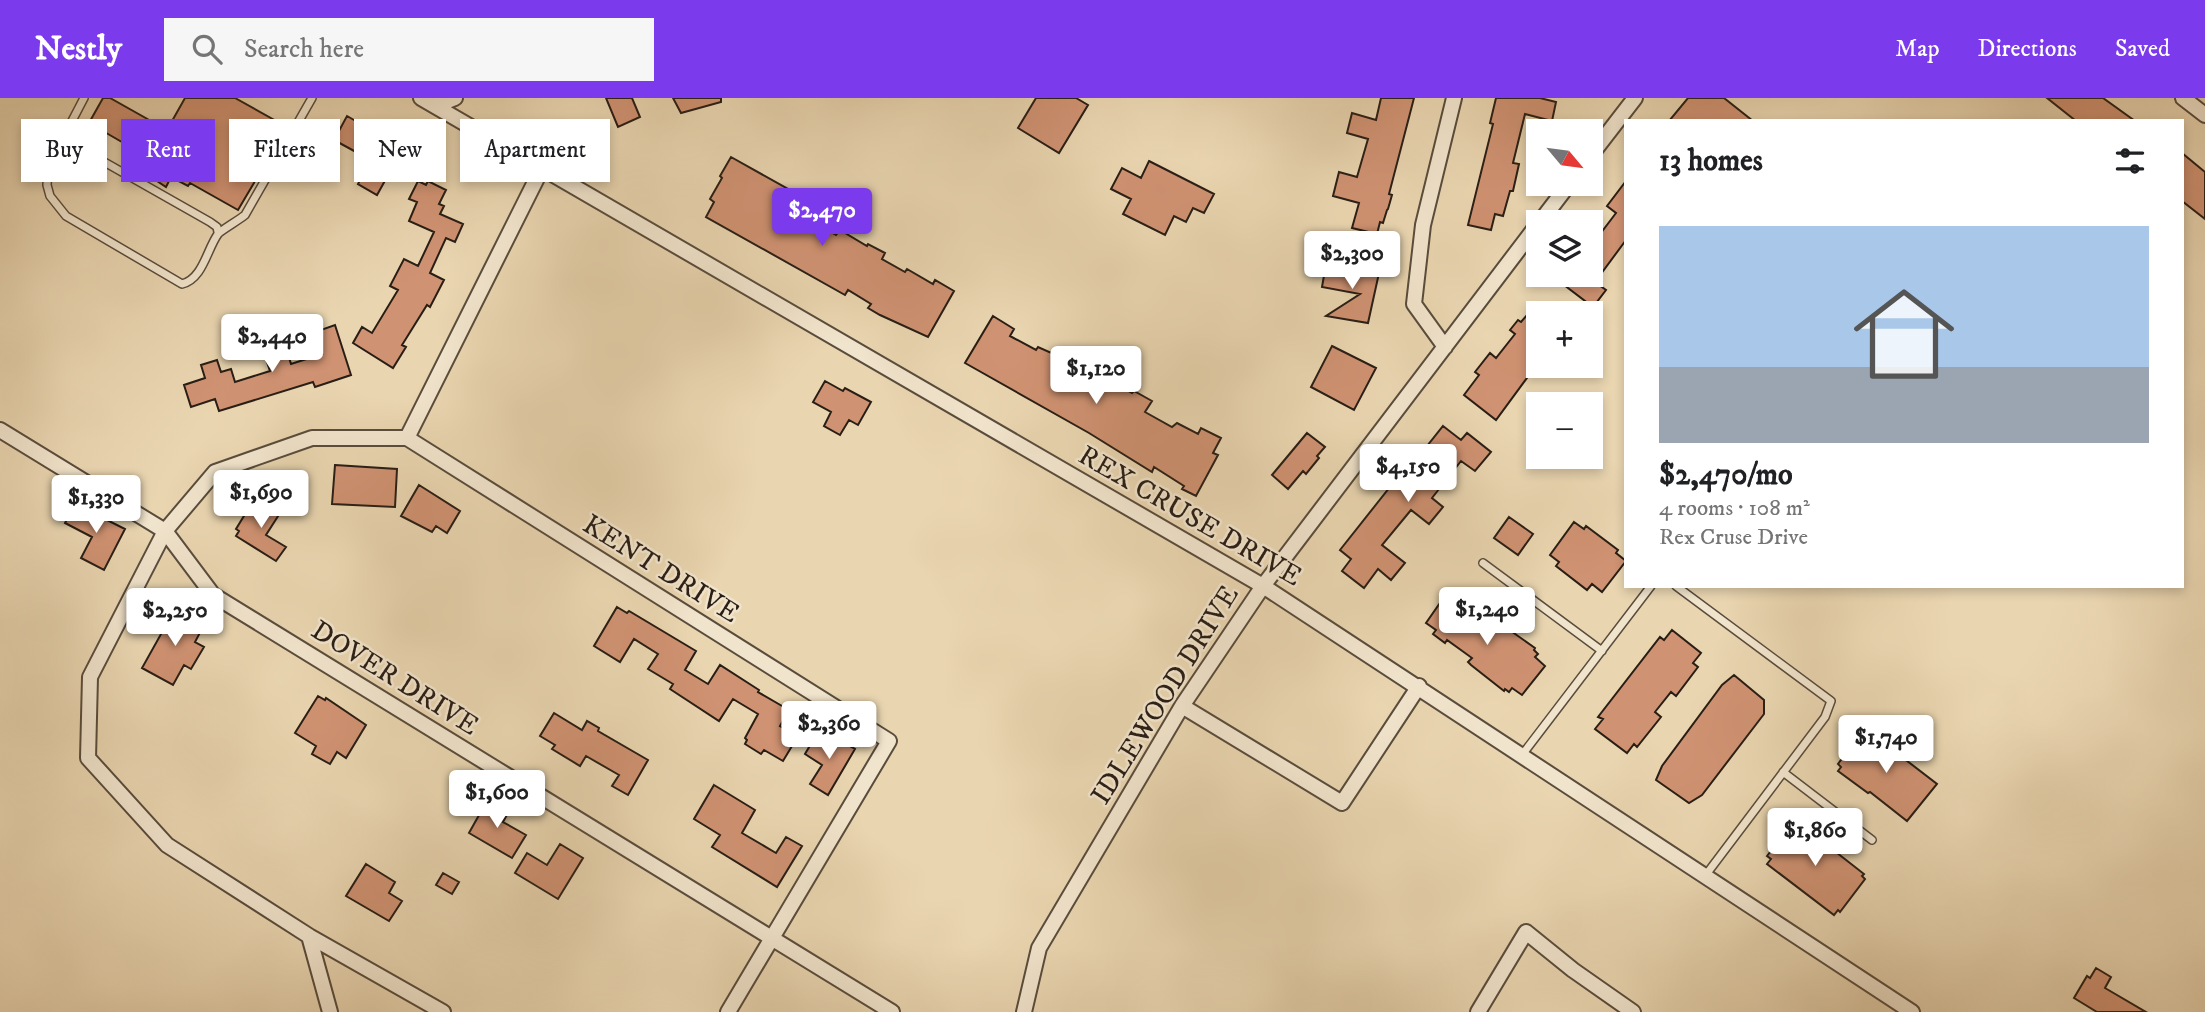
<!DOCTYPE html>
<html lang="en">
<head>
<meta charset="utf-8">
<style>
  body { margin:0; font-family:"IM FELL DW Pica",serif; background:#f6f6f6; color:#202124; height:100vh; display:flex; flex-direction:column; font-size:26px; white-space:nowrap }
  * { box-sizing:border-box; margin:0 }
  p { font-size:23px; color:#757577 }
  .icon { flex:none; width:38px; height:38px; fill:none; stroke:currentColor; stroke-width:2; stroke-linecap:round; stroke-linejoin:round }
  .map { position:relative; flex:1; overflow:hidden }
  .side { position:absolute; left:1624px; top:21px; width:560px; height:469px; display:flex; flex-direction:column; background:#fff; border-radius:0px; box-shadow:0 4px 10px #0003 }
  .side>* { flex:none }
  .guide { position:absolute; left:21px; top:21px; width:665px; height:63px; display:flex; gap:14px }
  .needle { width:46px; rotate:119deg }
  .buttons { position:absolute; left:1526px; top:21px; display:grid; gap:14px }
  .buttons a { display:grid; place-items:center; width:77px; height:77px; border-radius:0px; background:#fff; box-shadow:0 4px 10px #0003; font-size:35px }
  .price { position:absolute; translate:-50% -60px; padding:0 16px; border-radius:7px; background:#fff; color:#222; font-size:23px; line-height:46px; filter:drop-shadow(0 2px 4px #0008) }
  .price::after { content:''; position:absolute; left:50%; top:42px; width:21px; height:16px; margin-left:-10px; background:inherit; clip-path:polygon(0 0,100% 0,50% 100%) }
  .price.active { background:#7c3aed; color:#fff }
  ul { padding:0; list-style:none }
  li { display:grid; align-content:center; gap:14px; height:371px; padding:0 35px }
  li+li { border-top:2px solid #e0e0e0 }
  li span { display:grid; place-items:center; height:217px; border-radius:0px; color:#555 }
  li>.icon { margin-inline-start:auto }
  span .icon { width:126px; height:126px; fill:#fffc; stroke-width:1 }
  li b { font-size:30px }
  h2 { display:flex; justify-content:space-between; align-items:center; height:84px; padding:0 35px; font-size:30px }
  .chip { padding:0 24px; border-radius:0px; background:#fff; box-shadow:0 4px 10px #0003; font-size:24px; line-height:63px }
  .chip.active { background:#7c3aed; color:#fff }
  header { display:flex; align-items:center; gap:42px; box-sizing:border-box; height:98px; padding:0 35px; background:#7c3aed; color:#fff }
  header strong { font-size:33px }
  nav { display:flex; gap:38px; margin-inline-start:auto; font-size:24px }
  .search { width:490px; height:63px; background:#f6f6f6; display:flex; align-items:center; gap:18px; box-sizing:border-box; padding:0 24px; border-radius:0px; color:#757577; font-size:26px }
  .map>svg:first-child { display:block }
  .building { fill:#cf9272; stroke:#291e15; stroke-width:2 }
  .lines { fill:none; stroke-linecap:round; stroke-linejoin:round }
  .lane-casing { stroke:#594c3c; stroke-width:10 }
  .street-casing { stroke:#594c3c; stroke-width:18 }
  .lane { stroke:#f1e4cc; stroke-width:7 }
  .street { stroke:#f1e4cc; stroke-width:14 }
  .labels { text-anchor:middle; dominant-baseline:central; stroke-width:5; stroke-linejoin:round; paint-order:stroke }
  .street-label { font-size:28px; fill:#291e15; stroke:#f1e4cc }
</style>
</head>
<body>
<header>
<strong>Nestly</strong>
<div class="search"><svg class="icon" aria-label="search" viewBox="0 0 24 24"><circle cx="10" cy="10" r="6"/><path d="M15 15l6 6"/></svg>Search here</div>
<nav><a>Map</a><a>Directions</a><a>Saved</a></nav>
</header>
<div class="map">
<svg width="2205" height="914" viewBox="0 0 2205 914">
  <rect width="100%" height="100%" fill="#e9d5b0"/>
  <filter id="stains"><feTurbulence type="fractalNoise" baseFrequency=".00286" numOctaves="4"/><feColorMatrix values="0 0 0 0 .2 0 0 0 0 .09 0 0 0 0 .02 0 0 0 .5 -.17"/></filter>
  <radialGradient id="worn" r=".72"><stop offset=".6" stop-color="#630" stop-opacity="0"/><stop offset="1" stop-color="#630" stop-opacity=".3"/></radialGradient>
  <path class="building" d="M103,0H110L167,32L185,0H235L287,29L238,112L190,85L188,88L171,79L166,89L154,81L160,70L144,61L146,58L89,25Z
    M606,0H632L640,19L618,29Z
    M673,0H721V4L681,15Z
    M1036,0H1076L1088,7L1059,55L1018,30Z
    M1381,0H1414L1389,96L1392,97L1388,111L1387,112L1383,125L1380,124L1377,136L1352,130L1359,105L1333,98L1339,74L1357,79L1368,41L1347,35L1352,15L1376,22Z
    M1496,0H1540L1556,4L1552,23L1525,16L1513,65L1519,66L1513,93H1510L1503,118L1495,116L1491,132L1468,127L1493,26L1490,25Z
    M1688,0H1724L1753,23H1669Z
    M2047,0H2103L2135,23H2076Z
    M347,18L384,39L377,51L397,61L377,97L358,86L366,71L362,69L367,60L334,42Z
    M2182,55L2205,74V121L2182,103Z
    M731,59L822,110L814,124L836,137L840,132L867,148L868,146L885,155L882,161L905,174L907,171L933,186L935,182L954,193L928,239L880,217L868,210L871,206L848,192L845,197L706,119L714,104L710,101L722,80L720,78Z
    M1149,63L1214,96L1204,115L1193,110L1186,124L1174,118L1165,137L1123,116L1131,101L1111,91L1122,70L1141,80Z
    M418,83L426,87L428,83L446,92L439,106L444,108L440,116L463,126L455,144L446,140L430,175L444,182L430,209L427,207L402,247L406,249L393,270L353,245L362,229L372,235L398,192L390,188L404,161L418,168L434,134L409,123L417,104L409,101Z
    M1626,83V142L1595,184L1606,192L1593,209L1551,177H1591V148L1616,115L1607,108Z
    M1326,166L1379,175L1368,225L1326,218L1360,196L1322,189Z
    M1528,216L1538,224V265L1496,322L1464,297L1479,277L1475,274L1490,255L1496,260L1515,236L1510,232L1518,222L1521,224Z
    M993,218L1014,231L1010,238L1036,252L1038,249L1058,258L1059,256L1092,275L1094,273L1132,295L1134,293L1152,303L1145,314L1172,329L1177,325L1198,336L1201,330L1221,340L1213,355L1218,357L1196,398L1182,391L1184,388L1154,369L1152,374L1089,335L965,265Z
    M335,227L351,277L315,289L313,284L219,313L215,301L191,309L184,287L205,280L201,267L217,262L221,274L231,271L235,284L270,273L260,244L282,237L291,266L322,256L315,234Z
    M1332,248L1376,270L1354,312L1311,289Z
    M825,283L843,293L845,290L871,304L858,327L849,322L840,337L824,328L831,314L813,304Z
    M1443,328L1461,342L1467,335L1491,354L1475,373L1461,363L1432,400L1443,409L1429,426L1411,412L1382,447L1405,465L1391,482L1378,471L1364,490L1342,473L1351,461L1340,452L1401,375L1404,377Z
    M1307,335L1325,349L1317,358L1319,360L1306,376L1303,373L1288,391L1272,377Z
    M335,367L397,371L395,409L332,406Z
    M419,387L460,413L447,435L436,428L432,434L401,418Z
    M258,401L280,415L266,437L286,449L276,463L236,438L239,433L236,431L247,413L250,415Z
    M75,406L125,431L104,472L81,460L92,439L65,425Z
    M1509,419L1533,436L1518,457L1494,440Z
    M1574,424L1584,431L1586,428L1618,452L1616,455L1626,463L1602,494L1592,486L1587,492L1556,468L1559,464L1550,457Z
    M1447,495L1476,516L1472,522L1490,536L1497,527L1499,528L1501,526L1535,550L1534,552L1538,556L1535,559L1545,568L1522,597L1512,590L1509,594L1505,591L1504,593L1471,567L1468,564L1472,560L1447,542L1445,545L1433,536L1436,532L1426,525Z
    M617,509L627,515L629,513L696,553L685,572L708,586L720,567L759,592L758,594L789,612L780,628L798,638L783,663L764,652L761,656L745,646L747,642L745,640L758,616L733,601L719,623L670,591L673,586L648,571L658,556L634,541L620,564L594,548Z
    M175,511L204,527L195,544L204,549L191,571L184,567L173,587L142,570Z
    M1672,532L1701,555L1693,565L1698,569L1676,598L1671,594L1655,614L1661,619L1637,649L1634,646L1627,655L1595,631L1603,621L1598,619L1660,539L1664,542Z
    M1734,577L1764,602V616L1702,697L1689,705L1656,682L1662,668L1722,587Z
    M318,598L325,602L326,600L366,627L346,660L337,654L330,666L312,656L316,648L295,635Z
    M554,615L582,632L587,623L599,630L598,633L648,662L628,697L612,688L619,677L586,658L580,668L552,651L555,647L540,638Z
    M1863,632L1865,634L1867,632L1937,686L1907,723L1870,694L1868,695L1838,673L1841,669L1838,666Z
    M818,634L836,643L837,641L855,651L828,697L810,686L822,667L805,656Z
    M714,687L755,712L742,735L776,755L786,739L802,748L777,789L712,749L720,737L694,721Z
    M488,701L509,713L503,724L526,737L512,760L469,735Z
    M1795,722L1864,776L1862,778L1865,781L1840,814L1838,812L1834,817L1767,766L1771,761L1767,758Z
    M560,746L583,760L558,801L515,775L527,755L547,767Z
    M366,766L395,784L389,795L402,803L389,823L346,798Z
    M443,775L459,784L452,796L436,787Z
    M2096,870L2111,879L2105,890L2146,914H2097L2074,900L2087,878L2090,880Z"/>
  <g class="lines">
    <defs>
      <path id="lane" d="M84,0L48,69L47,87L50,98L66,118L182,186C203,181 207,151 218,136C220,133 239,122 245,117L312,0
        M62,40L210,124L217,129L218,134
        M1483,465L1602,553
        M1676,488L1831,603L1825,619L1705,778
        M1522,657L1651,488
        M1783,674L1872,742"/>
      <path id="street" d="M421,0L1263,488L1912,914
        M2183,0L2205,17
        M435,8L455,0
        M1591,57L1635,0
        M1540,124L1569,86
        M1445,249L1414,206L1423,127L1454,0
        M0,332L165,433L213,497L892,914
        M407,340L889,643L728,914
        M407,340L542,70
        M1182,608L1342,705L1419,588
        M309,838L443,914
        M330,914L309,838L167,747L88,660L90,579L165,433L215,374L312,340H407
        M1024,914L1039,850L1182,608L1263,488L1538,126
        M1478,914L1526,834L1573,872L1633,914"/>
    </defs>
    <use href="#lane" class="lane-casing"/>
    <use href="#street" class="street-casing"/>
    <use href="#lane" class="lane"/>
    <use href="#street" class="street"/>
  </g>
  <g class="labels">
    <g class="street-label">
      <text transform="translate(1190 418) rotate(30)">REX CRUSE DRIVE</text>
      <text transform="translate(661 471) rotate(32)">KENT DRIVE</text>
      <text transform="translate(395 580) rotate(32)">DOVER DRIVE</text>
      <text transform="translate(1165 597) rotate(-58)">IDLEWOOD DRIVE</text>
    </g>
  </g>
  <rect width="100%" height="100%" filter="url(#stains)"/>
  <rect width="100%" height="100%" fill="url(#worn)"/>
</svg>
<div class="buttons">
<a><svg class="needle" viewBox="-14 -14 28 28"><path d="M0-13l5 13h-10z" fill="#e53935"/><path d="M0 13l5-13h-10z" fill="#757577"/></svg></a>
<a><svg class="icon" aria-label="layers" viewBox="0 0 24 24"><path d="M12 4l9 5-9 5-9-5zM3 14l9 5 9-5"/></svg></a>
<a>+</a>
<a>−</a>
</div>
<b class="price active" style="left:822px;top:150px">$2,470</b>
<b class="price" style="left:1352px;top:193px">$2,300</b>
<b class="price" style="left:272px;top:276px">$2,440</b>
<b class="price" style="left:1096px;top:308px">$1,120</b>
<b class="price" style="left:1408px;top:406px">$4,150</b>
<b class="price" style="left:261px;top:432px">$1,690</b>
<b class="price" style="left:96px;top:437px">$1,330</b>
<b class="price" style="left:1487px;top:549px">$1,240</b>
<b class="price" style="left:175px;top:550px">$2,250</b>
<b class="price" style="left:829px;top:663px">$2,360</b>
<b class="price" style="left:1886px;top:677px">$1,740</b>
<b class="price" style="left:497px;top:732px">$1,600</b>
<b class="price" style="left:1815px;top:770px">$1,860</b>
<div class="guide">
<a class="chip">Buy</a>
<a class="chip active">Rent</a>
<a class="chip">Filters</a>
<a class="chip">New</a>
<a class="chip">Apartment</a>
</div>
<section class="side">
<h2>13 homes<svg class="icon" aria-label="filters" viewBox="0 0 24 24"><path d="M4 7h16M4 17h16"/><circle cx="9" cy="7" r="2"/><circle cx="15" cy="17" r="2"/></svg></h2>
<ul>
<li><span style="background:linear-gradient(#a9c7e8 65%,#9aa5b1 0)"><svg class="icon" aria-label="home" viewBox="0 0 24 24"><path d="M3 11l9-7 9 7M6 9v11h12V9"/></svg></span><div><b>$2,470/mo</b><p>4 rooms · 108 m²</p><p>Rex Cruse Drive</p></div></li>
</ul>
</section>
</div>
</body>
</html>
